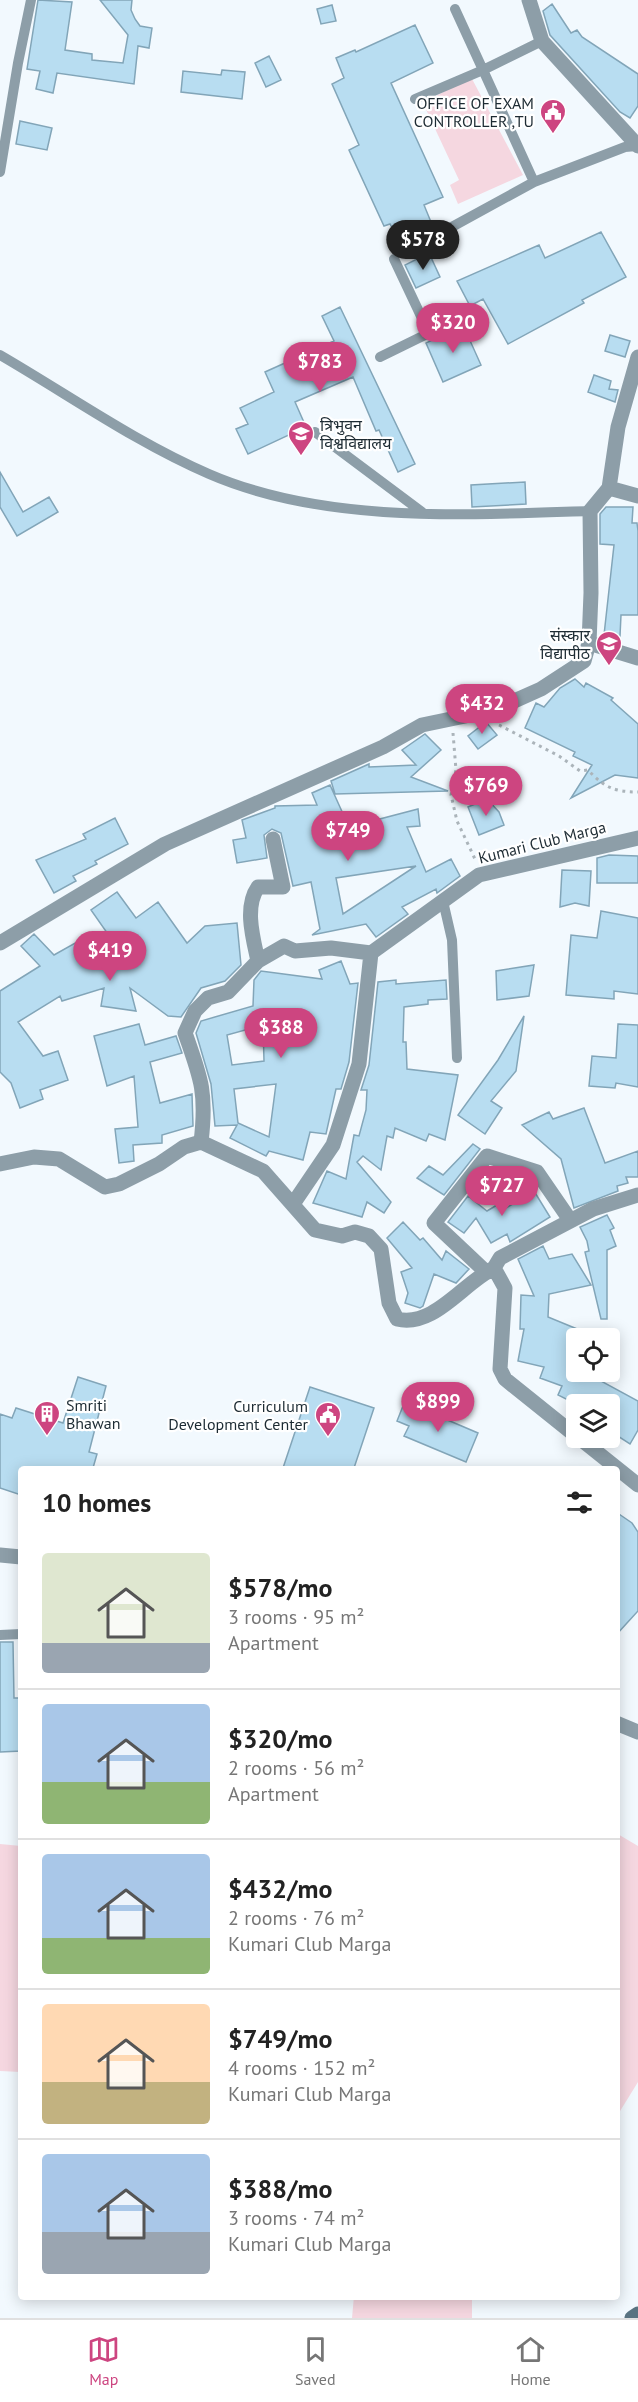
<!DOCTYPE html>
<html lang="en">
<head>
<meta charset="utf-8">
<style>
  body { margin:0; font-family:"PT Sans","Noto Sans Devanagari",sans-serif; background:#f2f2f2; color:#222; height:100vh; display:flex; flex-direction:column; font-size:22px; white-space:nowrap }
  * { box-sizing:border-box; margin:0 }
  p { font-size:20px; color:#767676 }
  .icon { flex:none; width:33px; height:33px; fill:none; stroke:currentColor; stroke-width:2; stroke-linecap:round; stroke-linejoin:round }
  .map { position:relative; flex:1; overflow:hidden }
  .details { position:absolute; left:18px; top:1466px; width:602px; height:834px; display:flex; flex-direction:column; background:#fff; border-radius:6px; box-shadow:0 3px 15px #0003 }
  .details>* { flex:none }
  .controls { position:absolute; left:566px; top:1328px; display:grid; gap:12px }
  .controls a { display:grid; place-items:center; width:54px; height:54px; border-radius:6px; background:#fff; box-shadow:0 3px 15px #0003; font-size:30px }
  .price { position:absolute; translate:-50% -51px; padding:0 14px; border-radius:21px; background:#cd4580; color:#fff; font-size:20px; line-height:39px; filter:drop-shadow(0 2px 3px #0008) }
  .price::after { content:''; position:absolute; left:50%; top:36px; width:18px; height:14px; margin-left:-9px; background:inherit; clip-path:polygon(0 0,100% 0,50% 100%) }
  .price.active { background:#222; color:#fff }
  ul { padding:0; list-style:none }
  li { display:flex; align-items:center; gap:18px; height:150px; padding:0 24px }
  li+li { border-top:2px solid #e0e0e0 }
  li span { display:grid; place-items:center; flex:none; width:168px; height:120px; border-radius:6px; color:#555 }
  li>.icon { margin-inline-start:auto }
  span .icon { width:72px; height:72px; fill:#fffc; stroke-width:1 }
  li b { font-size:26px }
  h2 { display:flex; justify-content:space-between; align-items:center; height:72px; padding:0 24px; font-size:26px }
  .menu { display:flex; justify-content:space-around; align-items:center; height:84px; border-top:2px solid #e0e0e0; background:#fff; font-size:16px; color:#767676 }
  .menu a { display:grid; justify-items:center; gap:3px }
  .menu .active { color:#cd4580 }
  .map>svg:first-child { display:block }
  .green { fill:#f5d7e0 }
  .building { fill:#b8ddf1; stroke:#82a5b8; stroke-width:1.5; fill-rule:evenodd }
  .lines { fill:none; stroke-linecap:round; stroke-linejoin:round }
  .path { stroke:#abb4ba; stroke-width:3; stroke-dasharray:3 4.5; stroke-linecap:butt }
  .service { stroke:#8d9ea8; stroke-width:10 }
  .minor { stroke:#8d9ea8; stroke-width:15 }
  .tertiary { stroke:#8d9ea8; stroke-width:15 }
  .secondary { stroke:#597381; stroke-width:15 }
  .labels { text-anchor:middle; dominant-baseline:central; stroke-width:4.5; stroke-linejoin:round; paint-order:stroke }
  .poi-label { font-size:16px; fill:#1d2b33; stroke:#fff; text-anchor:end }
  .street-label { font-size:16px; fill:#1d2b33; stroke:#fff }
</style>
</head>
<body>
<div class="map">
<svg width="638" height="2318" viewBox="0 0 638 2318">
  <rect width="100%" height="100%" fill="#f2f9fe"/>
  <path class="green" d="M471,77L523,175L458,204L450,185L459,180L423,103Z
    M616,1833L638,1846V2082L617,2116Z
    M0,1844L21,1846V2072L0,2071Z
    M354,2296L472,2297V2318H352Z"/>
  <path class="building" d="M38,0L72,2L65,50L92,54V60L123,63L128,35L100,0H132L131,10L135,19L140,26L152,28L149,48L138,46L134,84L57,73L53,93L36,89L40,71L27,69Z
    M552,4L571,33L577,30L582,37L638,74V106L630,118L620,112L550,35L543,11Z
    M332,5L336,21L321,24L317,9Z
    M415,25L433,63L391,83L443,197L424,205L431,222L397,237L390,224L384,226L349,150L359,145L332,84L344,78L336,58L355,50L356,52Z
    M269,56L281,80L266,87L255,63Z
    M222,70L245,72L242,99L181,92L183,71L221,75Z
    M20,121L52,128L47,150L16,144Z
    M601,232L626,277L582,300L584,303L508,344L483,299L470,306L457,281L539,245L545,258Z
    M429,253L440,277L416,288L405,265Z
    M340,307L415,464L398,472L379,430L376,431L353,377L295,402L306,427L248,454L236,429L248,424L240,408L274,392L265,372L334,341L322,316Z
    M463,325L481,365L443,382L426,343Z
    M610,335L630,341L625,357L605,351Z
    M594,375L611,381L609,389L618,390L615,402L588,392Z
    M0,472L23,512L49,497L58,512L17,536L0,507Z
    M525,482L526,504L472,507L471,485Z
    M606,507H633L632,523H637L638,531V615H621L620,636L604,635L614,545L600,544V514Z
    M575,679L584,687L586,683L613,698L611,700L638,724V778L615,775L571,798L592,765L573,756L575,752L525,728L536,703L544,707L560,688Z
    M486,722L497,735L478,749L468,736Z
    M425,734L441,750L411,777L448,791L335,794L331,781L369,764V767L416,765L402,750Z
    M330,785L349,827L418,809L420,826L407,827L426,872L451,859L460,876L437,893L436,889L402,907L408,914L376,937L366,924L312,935L320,929L311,882L293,886L281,833L272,829L264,835L267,858L237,863L233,840L246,838L242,820L275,808V806L317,805L312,793ZM416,866L343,914L336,878Z
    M487,799L499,812L504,825L479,835L468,807Z
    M115,818L128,844L95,861L97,864L73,876L76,881L54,893L36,860L86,839L83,834Z
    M609,855L638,856V883H597V858Z
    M562,870L591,871L589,906L575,903L560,907Z
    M117,892L136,918L158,902L187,943L205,926L237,923L241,965L225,981L201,988L181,1017L168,1016L130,988L136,1011L101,1006L104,988L62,1001L60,996L18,1022L43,1056L58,1051L68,1080L40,1090L43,1099L20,1108L11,1083L0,1072V991L40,966L21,946L34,934L54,955L77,942L82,952L110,937L91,910Z
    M601,911L638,918V994L614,991V999L566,995L571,935L597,938Z
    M341,961L350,984L358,983L349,1062L341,1089H336L326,1134L310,1132L303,1160L269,1151L266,1156L230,1138L237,1125L215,1126L211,1084L196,1033L201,1021L253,1006L254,980L261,971L322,979L319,970ZM263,1025L264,1061L232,1065L227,1035ZM276,1084L269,1137L238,1123L234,1089Z
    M534,965L529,996L497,1000L496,971Z
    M396,980V984L446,980L447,999L428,1000V1004L404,1007L403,1042H406L407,1069L458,1075L445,1140L429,1134L426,1141L395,1128L393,1138L387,1136L381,1170L363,1156L357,1162L391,1202L384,1213L367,1202L362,1217L313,1203L327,1171L346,1179L354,1135L359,1136L366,1110L367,1090H361L369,1065L378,982Z
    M524,1016L516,1071L491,1101L502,1108L485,1134L458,1115L498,1060Z
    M139,1024L145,1045L176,1036L182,1053L150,1062L160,1103L192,1094L193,1126L162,1135V1143L133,1145L134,1161L119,1163L115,1129L138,1127L134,1076L107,1086L94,1036Z
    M618,1024L638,1025V1087L616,1083L615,1088L589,1086L592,1056L616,1058Z
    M584,1108L605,1163L638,1151V1177H626L628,1183L617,1186L618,1191L574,1208L561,1159L522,1125L549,1112L553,1119Z
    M473,1144L480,1149L444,1195L417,1178L429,1166L443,1175Z
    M534,1191L550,1217L510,1242L507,1234L491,1243L476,1218L464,1233L448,1222L468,1196L487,1211L502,1202L506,1208Z
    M607,1215L614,1228L610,1230L616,1246L607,1250V1319H601L585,1252L589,1251L587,1241L580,1227Z
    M403,1222L420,1240L423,1238L442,1260L446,1251L469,1269L456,1283L434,1274L423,1306L420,1308L405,1303L408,1293L401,1272L412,1268L387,1238Z
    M543,1246L549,1259L572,1254L591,1285L549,1294L548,1317L582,1331L579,1338H576V1371H603L599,1380L638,1401V1430L630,1444L613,1433L615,1429L609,1425V1404H576L558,1395L562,1386L540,1378L544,1367L518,1361L524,1329H520L521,1295L534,1296L518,1259Z
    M78,1377L106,1386L89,1452L97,1454L93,1468H21V1495L0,1488V1414L12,1418L16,1408L63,1423Z
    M310,1387L374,1408L354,1468H283Z
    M403,1406L415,1411L417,1407L478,1433L466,1462L404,1436L409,1426L397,1421Z
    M616,1512L632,1523L638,1532V1611L616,1635Z
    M0,1642H13L14,1698H21V1751L0,1752Z"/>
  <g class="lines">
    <path class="path" d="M499,725L559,756L580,771L588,770C604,787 614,792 638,792
      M453,733L456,770L451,795L457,821L475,859"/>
    <path class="service" d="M455,9L483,70L542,41
      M415,99L483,70L534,182
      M0,172L18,63L31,0
      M417,246L534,182L625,147L637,146
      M0,355C69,395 135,442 209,474C324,524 468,515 590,511
      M380,357L429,333L394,259
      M315,432L422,512
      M443,901L452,940L457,1058
      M0,1635L21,1634"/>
    <path class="minor" d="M529,0L542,41L638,146
      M609,488L618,427L638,357
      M589,643L638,658
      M0,943L165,844L383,747L422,725L494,710L541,689L584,661L589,643L591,593L590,511L609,488L638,496
      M258,961C253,938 244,907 258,887H283L273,839
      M201,1142C207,1093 201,1078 185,1033L195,1011L208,998L228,992L258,961L284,946L295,951L331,948L371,953
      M0,1164L34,1157L59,1159L105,1187L119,1184L159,1164L184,1147L201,1142L263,1171L315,1230L342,1236L355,1232L369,1236L381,1249L389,1303L397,1319C434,1328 463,1283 494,1268
      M293,1204L333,1145L359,1064L371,953L479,875L638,838
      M486,1272L434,1223L487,1156L537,1172L570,1220
      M576,1436L505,1379L500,1369L505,1288L494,1268L500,1258L593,1209L638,1195
      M578,1437L638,1485"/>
    <path class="tertiary" d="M0,1555L21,1557
      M616,1723L638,1732"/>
    <path class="secondary" d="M632,2318L638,2314"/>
  </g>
  <defs>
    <symbol id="civic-pin" viewBox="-11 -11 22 30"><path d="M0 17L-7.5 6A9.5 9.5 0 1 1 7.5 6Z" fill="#cd4580" stroke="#fff"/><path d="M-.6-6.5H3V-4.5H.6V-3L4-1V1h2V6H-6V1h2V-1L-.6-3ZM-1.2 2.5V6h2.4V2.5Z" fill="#fff"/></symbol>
    <symbol id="university-pin" viewBox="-11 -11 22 30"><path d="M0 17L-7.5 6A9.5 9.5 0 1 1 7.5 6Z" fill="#cd4580" stroke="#fff"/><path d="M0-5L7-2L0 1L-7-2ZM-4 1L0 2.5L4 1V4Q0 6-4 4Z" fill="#fff"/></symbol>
    <symbol id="school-pin" viewBox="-11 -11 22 30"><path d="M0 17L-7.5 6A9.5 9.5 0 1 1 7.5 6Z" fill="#cd4580" stroke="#fff"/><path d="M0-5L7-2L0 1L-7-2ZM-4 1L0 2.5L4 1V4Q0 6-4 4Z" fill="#fff"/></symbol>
    <symbol id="building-pin" viewBox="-11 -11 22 30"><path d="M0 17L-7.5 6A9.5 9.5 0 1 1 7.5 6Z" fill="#cd4580" stroke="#fff"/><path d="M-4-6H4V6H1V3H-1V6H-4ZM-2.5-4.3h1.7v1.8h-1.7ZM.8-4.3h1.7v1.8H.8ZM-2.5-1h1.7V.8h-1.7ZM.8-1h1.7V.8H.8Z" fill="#fff"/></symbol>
  </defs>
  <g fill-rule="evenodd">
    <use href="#civic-pin" x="538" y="97" width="30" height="40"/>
    <use href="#university-pin" x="286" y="419" width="30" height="40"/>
    <use href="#school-pin" x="594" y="629" width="30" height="40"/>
    <use href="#building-pin" x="32" y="1399" width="30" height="40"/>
    <use href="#civic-pin" x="313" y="1400" width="30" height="40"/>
  </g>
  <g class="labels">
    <g class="poi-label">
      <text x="534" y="103">OFFICE OF EXAM<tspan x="534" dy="18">CONTROLLER ,TU</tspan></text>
      <text x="320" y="425" text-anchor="start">त्रिभुवन<tspan x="320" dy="18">विश्वविद्यालय</tspan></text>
      <text x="590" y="635">संस्कार<tspan x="590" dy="18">विद्यापीठ</tspan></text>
      <text x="66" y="1405" text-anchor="start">Smriti<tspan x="66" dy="18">Bhawan</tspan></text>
      <text x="308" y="1406">Curriculum<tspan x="308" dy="18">Development Center</tspan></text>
    </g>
    <g class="street-label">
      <text transform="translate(542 842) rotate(-14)">Kumari Club Marga</text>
    </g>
  </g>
</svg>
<div class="controls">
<a><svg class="icon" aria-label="locate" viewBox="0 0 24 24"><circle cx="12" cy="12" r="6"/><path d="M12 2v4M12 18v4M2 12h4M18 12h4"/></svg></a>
<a><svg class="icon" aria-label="layers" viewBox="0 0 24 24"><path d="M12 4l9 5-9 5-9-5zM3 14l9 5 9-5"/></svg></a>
</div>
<b class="price active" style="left:423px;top:271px">$578</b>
<b class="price" style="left:453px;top:354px">$320</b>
<b class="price" style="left:320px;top:393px">$783</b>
<b class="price" style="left:482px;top:735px">$432</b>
<b class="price" style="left:486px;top:817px">$769</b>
<b class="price" style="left:348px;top:862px">$749</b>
<b class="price" style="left:110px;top:982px">$419</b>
<b class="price" style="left:281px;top:1059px">$388</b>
<b class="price" style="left:502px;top:1217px">$727</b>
<b class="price" style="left:438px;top:1433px">$899</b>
<section class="details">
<h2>10 homes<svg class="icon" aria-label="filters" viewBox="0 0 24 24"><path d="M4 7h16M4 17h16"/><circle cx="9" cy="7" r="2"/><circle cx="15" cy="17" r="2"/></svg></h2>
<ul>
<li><span style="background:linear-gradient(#dfe7d0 75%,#9aa5b1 0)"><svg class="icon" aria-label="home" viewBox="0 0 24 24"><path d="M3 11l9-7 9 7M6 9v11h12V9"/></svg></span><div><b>$578/mo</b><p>3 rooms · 95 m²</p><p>Apartment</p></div></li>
<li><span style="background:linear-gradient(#a9c7e8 65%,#8fb573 0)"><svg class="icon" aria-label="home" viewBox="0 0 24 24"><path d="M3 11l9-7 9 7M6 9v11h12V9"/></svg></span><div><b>$320/mo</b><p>2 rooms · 56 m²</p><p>Apartment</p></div></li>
<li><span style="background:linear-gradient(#a9c7e8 70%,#8fb573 0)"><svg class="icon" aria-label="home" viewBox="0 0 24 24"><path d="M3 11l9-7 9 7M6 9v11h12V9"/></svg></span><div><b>$432/mo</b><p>2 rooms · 76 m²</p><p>Kumari Club Marga</p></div></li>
<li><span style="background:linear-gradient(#ffd9b3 65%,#c2b280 0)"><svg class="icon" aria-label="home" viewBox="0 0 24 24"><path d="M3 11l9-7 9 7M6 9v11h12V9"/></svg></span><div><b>$749/mo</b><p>4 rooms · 152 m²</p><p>Kumari Club Marga</p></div></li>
<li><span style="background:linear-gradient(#a9c7e8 65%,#9aa5b1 0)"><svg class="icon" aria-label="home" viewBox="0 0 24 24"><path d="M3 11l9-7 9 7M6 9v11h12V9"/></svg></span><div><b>$388/mo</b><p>3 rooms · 74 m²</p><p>Kumari Club Marga</p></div></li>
</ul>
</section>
</div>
<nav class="menu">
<a class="active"><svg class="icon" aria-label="map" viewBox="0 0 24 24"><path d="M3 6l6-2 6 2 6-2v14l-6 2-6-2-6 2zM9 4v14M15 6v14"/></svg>Map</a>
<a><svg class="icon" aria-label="saved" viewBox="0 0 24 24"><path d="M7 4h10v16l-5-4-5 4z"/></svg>Saved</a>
<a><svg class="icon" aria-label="home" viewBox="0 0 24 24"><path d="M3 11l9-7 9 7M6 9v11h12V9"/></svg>Home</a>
</nav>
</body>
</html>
